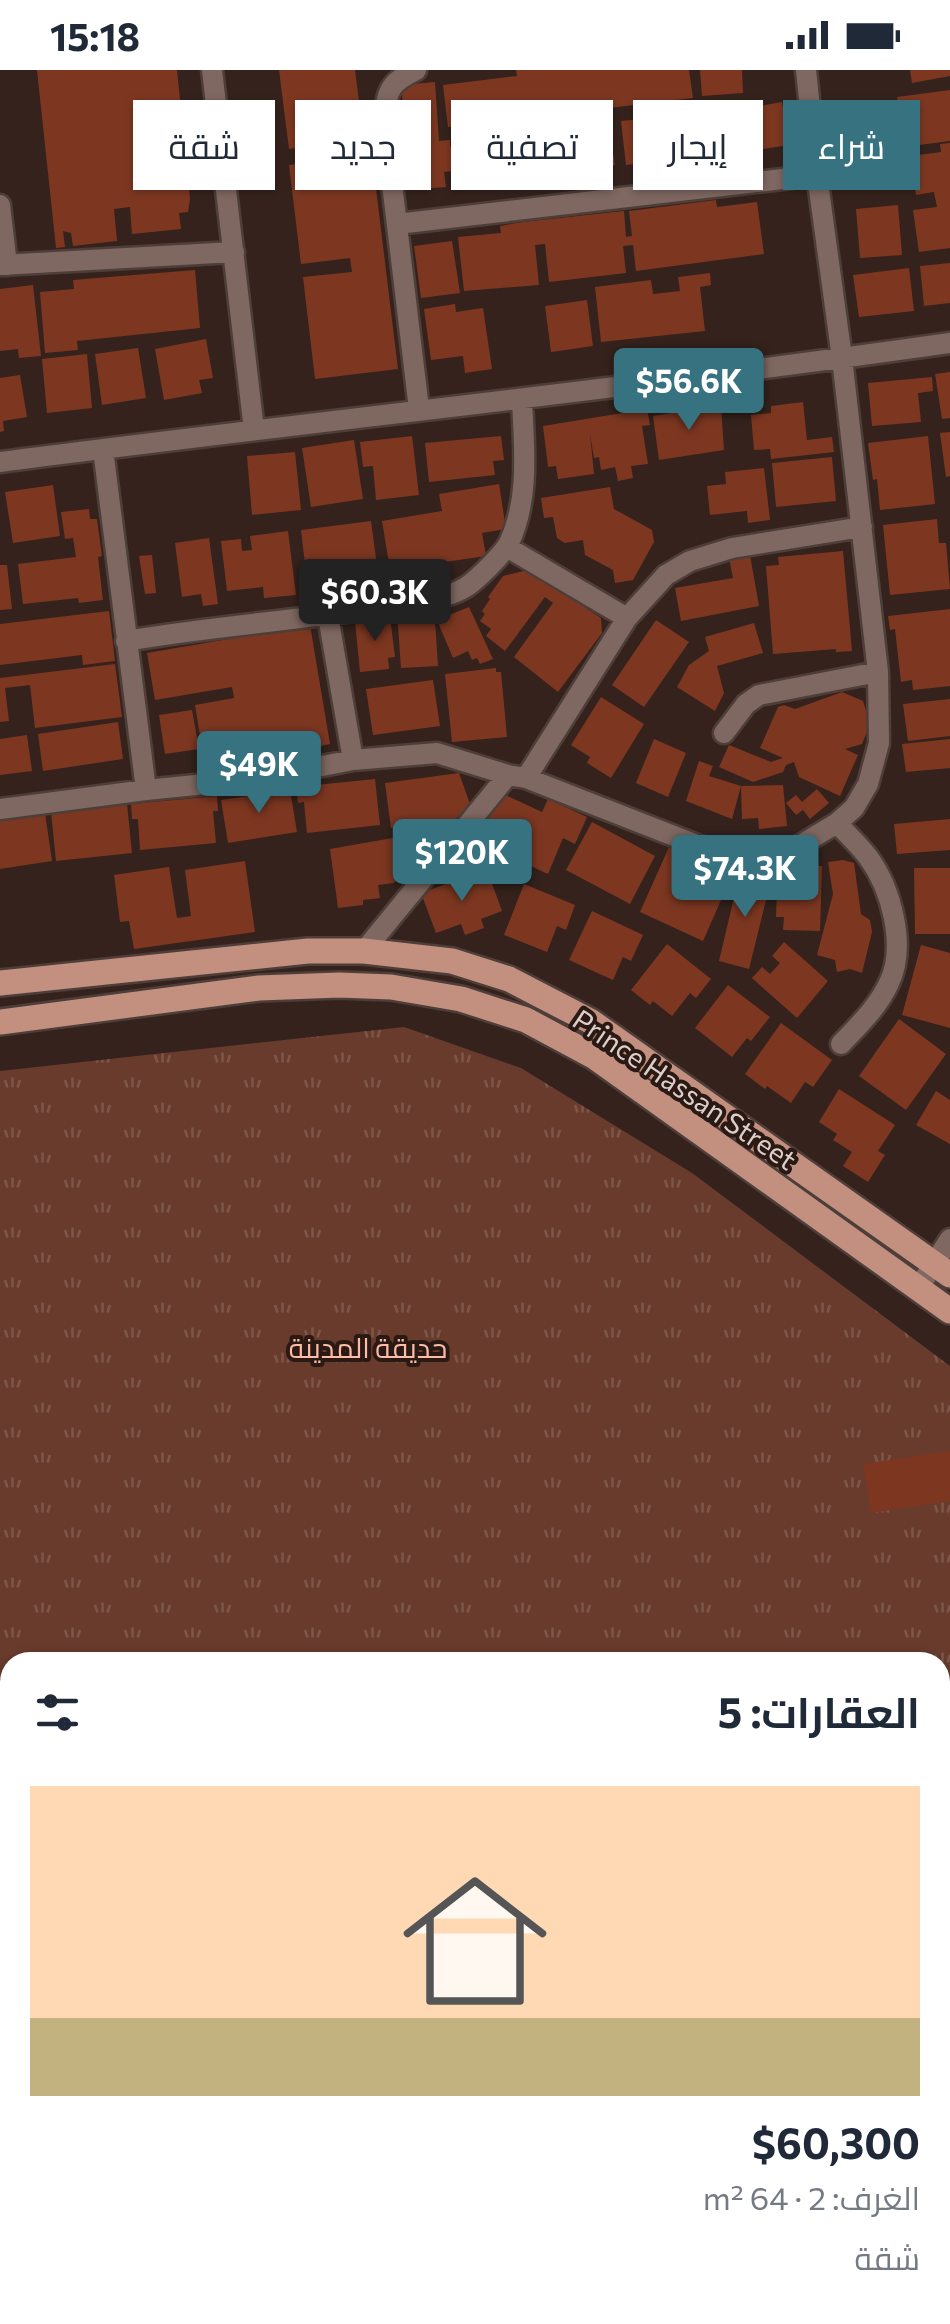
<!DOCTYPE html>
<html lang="ar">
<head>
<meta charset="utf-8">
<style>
  body { margin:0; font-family:Commissioner,Cairo,sans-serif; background:#f6f6f7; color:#1f2937; direction:rtl; height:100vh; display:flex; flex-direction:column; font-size:38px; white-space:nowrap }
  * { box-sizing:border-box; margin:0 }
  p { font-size:32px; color:#747a83 }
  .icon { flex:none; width:55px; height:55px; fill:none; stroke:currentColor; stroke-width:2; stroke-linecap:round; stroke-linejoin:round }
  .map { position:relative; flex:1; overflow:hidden; direction:ltr }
  .sheet { position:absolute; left:0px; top:1582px; width:950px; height:672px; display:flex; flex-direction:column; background:#fff; border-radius:30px 30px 0 0; box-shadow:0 2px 8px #0004; direction:rtl }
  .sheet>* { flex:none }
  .guide { position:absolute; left:30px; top:30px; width:890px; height:90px; direction:rtl; display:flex; gap:20px }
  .price { position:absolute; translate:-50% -85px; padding:0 22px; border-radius:10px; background:#36727f; color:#fff; font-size:32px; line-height:65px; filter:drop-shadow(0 2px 5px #0008) }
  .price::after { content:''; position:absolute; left:50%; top:60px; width:30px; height:22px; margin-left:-15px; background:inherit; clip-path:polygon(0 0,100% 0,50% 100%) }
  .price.current { background:#222; color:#fff }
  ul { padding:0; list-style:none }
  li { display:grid; align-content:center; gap:20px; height:530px; padding:0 30px }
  li span { display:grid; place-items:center; height:310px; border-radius:0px; color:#555 }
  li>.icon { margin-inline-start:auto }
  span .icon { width:180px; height:180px; fill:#fffc; stroke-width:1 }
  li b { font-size:42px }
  h2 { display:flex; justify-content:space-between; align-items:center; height:120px; padding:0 30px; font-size:42px }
  .pill { padding:0 35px; border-radius:0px; background:#fff; box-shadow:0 2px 8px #0004; font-size:35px; line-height:90px }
  .pill.current { background:#36727f; color:#fff }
  .status { display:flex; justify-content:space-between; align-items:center; height:70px; padding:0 50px; background:#fff; direction:ltr }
  .status svg { height:28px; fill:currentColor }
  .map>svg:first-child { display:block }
  .park { fill:url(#park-tufts) }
  .building { fill:#7d3721 }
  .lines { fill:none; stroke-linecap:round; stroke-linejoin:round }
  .street-casing { stroke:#4e3e39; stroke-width:25 }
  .primary-casing { stroke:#4e3e39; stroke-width:30 }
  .street { stroke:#7f6861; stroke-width:20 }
  .primary { stroke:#c38f7f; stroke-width:25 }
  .labels { text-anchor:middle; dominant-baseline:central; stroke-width:8; stroke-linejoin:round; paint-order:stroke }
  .street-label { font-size:28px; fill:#dccfcb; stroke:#2b1913 }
  .park-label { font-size:28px; fill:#fdbca8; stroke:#2b1913 }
</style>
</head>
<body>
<div class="status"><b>15:18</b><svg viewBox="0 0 49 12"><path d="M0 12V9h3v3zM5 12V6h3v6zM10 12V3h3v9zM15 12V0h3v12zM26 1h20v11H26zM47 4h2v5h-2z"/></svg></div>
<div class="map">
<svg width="950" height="2254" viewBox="0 0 950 2254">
  <defs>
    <pattern id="park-tufts" width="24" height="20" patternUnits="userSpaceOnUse" patternTransform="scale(2.5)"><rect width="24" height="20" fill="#683b2d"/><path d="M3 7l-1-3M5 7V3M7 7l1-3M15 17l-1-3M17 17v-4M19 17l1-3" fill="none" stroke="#7d564a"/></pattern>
  </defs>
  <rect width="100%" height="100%" fill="#35221c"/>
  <path class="park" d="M404,957L521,998L692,1103L950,1296V1880H940V1592H10V2005L0,2007V1001Z"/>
  <path class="building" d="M37,0H177L190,129L188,142L179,143L181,159L132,164L130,137L114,139L117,171L73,176L71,163L63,161L65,177L56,178Z
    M279,0H355L364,70L289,79Z
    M516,0H689L693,28L448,57L443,15L517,6Z
    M700,0H742L743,23L702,26Z
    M910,0H950V6L912,13Z
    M435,12L439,71L450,70V76L522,67L528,107L456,117L451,85L452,101L444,102L446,117L410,120L401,15Z
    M950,20V71L903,77L897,27Z
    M782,32L789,75L712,87L705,45Z
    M693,44L697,88L626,95L621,51Z
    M608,52L615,95L540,107L533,63Z
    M950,73V178L919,182L913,140L937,137L934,122L916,125L910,86L941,82L940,74Z
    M363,86L365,104L374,102L398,299L315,309L303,207L352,202L350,188L301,194L289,95Z
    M716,130L717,137L757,132L764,184L636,201L633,175L623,176L626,203L549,212L545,174L535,175L539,215L464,221L458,167L501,163L500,156L523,152L624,141L626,167L632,166L629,141Z
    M898,135L902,185L860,188L856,139Z
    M452,171L460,223L421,228L414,176Z
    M950,193V233L924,236L920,196Z
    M909,198L914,241L859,247L853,205Z
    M195,200L200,258L77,271L78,280L45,283L40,222L74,219L73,210Z
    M710,203L711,215L700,217L705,261L601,272L595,217L651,210L653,224L680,221L678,207Z
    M33,215L41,286L19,288L18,279L0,281V219Z
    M587,230L593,276L551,282L545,236Z
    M455,234L456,242L483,238L492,299L465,303L463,286L431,290L424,239Z
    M206,269L213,308L199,310L202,323L164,330L155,279Z
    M138,278L146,328L102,335L95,284Z
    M87,284L92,338L47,343L42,289Z
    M950,302V348L942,349L935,304Z
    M20,305L27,347L3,351L4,361L0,362V308Z
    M932,307L933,321L918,323L921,352L872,356L868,313Z
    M803,332L807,370L832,367L834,382L771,389L770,379L754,380L751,345L771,343V336Z
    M721,335L724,380L659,390L653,346Z
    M647,339L650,355L642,356L648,394L631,396L633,408L618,411L615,397L601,400L599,387L594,388L590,364L594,404L558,409L556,396L548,397L543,356Z
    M950,362V406L946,407L940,363Z
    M412,366L419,425L376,430L373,396L363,397L360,372Z
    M501,366L504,390L493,391L495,405L429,412L425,373Z
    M928,366L935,434L880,440L877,409L873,410L868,373Z
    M354,370L363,429L311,437L302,378Z
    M295,382L301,440L252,445L247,386Z
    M832,387L836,431L776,437L772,393Z
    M764,398L770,450L748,453L747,441L710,445L707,416L726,414L725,402Z
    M499,414L506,459L482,463L486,486L390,500L382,451L442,441L439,424Z
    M53,415L60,466L13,473L5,422Z
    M610,417L614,439L652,460L654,472L633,510L615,513L613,500L585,485L583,470L565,473L557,468L553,447L544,448L541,428Z
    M89,439L90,449H97L102,486L98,487L103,530L79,533L78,528L23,534L18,494L76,487L73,468L65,469L61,442Z
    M937,449L939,473H946L950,519L890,525L883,455Z
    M371,451L379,511L308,520L301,460Z
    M288,461L296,525L264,528L263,517L227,521L221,471L241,469L242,481L252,480L250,466Z
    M209,468L218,534L203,536L201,524L182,527L175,473Z
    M843,481L852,581L836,582V579L773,584L766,496L779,495L778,487Z
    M152,485L156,523L145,524L139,486Z
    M750,485L759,536L681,551L675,518L733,508L729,488Z
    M0,495H7L12,539L0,540Z
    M528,500L601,548L602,563L558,622L514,587L553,533L545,527L505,581L486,566L491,559L480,551L485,544L482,541L490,529L488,527L503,506Z
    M469,537L493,589L480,594L477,588L472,590L468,581L453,588L437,550Z
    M950,539V616L913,620L912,610L901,612L895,559L890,560L888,546Z
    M109,541L115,591L83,595L82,585L0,595V554Z
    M420,541V551L435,550L438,596L401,598L397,542Z
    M390,547L395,587L388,588L389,599L360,602L355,551Z
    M656,550L689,572L644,637L612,615Z
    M754,553L763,583L717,596L724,623L715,641L677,617L689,595L709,581L705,567Z
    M310,555L330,674L315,677L313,666L203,684L195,635L234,628L232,617L155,630L147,583Z
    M115,594L122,647L35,658L30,615L5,618L9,651L0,652V608Z
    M496,598V602H501L507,667L452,672L445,604Z
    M433,610L440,656L373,665L366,619Z
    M842,622L863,631L870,654L862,674L845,679L858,685L840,726L799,707L794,692L786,695L783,702L753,712L719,697L729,675L771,692L783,688L760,678L778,637L784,635L795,639Z
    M601,627L644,654L611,708L587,693L590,687L571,675Z
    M950,629V666L908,671L903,634Z
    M192,640L199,679L165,684L159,645Z
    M118,652L123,689L43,701L38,664Z
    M27,665L32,701L0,705V669Z
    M654,669L686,683L668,727L636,713Z
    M950,669V698L906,702L902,674Z
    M699,691L713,696L709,706L741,716L732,749L686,731Z
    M459,703L471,737L408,806L399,807L394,813L378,815L380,828L363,830V835L338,838L330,779L410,765L401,757L391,758L385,713Z
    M375,709L380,755L307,763L304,732L298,733L296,717Z
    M783,715L787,756L759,759L758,748L742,749L741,716Z
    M817,719L829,733L810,749L803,740L796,745L786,733L796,725L802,732Z
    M290,720L297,762L228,773L221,730Z
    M499,722L542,742L548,729L587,747L575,774L563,768L548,804L490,777L485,787L472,781Z
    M217,726L218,741H213L216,773L140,780L138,749H132L131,734Z
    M127,734L132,783L56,791L51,742Z
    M45,743L52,791L0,799V750Z
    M950,749V780L897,784L894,754Z
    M592,752L655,786L630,834L566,800Z
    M673,768L736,796L703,871L640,842Z
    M778,788L814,789V796H822L820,861L783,860L784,847H776Z
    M843,790L854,793L861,844L870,850L872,862L862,903L850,899L837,902L835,890L817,885L833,824L828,792Z
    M245,791L255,862L134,879L129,851L120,852L114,805L169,797L177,848L191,846L185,800Z
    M914,798H950V864H915Z
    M480,802L483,811L490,808L502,841L481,849L484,858L465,865L461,854L436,863L421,823Z
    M740,802L771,810L749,899L719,891Z
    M524,814L575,835L566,860L557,856L547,882L504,865Z
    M592,841L643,865L631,891L623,887L613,910L569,890Z
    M784,872L828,911L797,948L752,908L762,897L770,904L780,893L772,886Z
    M667,874L711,909L696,928L690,923L672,946L653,931L650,935L631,920Z
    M921,875L950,883V958L902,945Z
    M728,915L770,947L751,971L747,968L732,987L695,958Z
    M899,949L946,984L906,1040L859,1006Z
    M781,953L832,990L813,1017L805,1012L791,1033L767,1016L765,1019L745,1004Z
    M839,1019L895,1055L878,1081L885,1085L868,1112L843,1096L852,1082L833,1070L837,1064L819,1052Z
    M936,1021L950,1030V1074L916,1055Z
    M950,1381V1431L871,1443L863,1394Z
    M10,2057V2097L4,2098L0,2059Z
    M950,2215V2247L920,2250L919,2245H940V2216Z
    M23,2245H111L112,2249L70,2254H24Z
    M308,2245H355L356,2254H309Z
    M384,2245H423L425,2254H386Z
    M425,2245H466L467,2254H426Z
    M527,2245H570L571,2254H528Z
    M572,2245H621V2249L573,2254Z
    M695,2245H727L728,2254H696Z
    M742,2245H774L775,2254H743Z
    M821,2245H855L856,2254H822Z
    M872,2245H906V2251L873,2254Z"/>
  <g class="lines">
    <defs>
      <path id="street" d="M212,0L254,360
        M416,0C390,13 388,18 384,47L419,339
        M0,135L7,195
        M397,154L817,105
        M0,195L234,182
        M103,379L146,720
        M0,392C317,351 634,318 950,273
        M507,477L627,548
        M328,546L353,690
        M126,571C212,556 299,551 384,536C410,532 443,531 466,517C476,511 504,483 509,473C530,428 524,377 522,330
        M724,663L746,634L759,625L878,602
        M526,708L627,548L666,505L690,491L732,478L862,457
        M0,739L146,720L256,709L353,690L437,683L508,705L526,708L702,777L737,783L769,782L799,776L837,753L854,738L868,714L879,673L878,602L842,288L817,105L806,0
        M837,753C847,764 859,775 868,787C891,818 907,876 889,913C878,937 859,955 841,974
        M364,881L508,705
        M919,1217L950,1169
        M940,1917L950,1916
        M940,1977L950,2043
        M0,2033L10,2032
        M940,2157L950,2156
        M0,2158L10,2156
        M365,2245L366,2254
        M502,2245L503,2254
        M634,2245L635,2254
        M736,2245L737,2254
        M814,2245L815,2254
        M0,2246L1,2254
        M154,2254L247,2245L248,2254"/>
      <path id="primary" d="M0,913L308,881H364L452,891L509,909L590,951L950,1205
        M0,952L259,918L339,915L391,917L461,929L526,950L595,987L950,1241"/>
    </defs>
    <use href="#street" class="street-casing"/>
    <use href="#primary" class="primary-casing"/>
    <use href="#street" class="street"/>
    <use href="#primary" class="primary"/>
  </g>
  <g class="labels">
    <g class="street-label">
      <text transform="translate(685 1019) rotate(34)">Prince Hassan Street</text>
    </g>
    <g class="park-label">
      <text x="368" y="1277">حديقة المدينة</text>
    </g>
  </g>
</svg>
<b class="price" style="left:689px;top:363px">$56.6K</b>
<b class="price current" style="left:375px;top:574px">$60.3K</b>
<b class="price" style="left:259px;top:746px">$49K</b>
<b class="price" style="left:462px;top:834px">$120K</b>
<b class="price" style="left:745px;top:850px">$74.3K</b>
<div class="guide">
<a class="pill current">شراء</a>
<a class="pill">إيجار</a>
<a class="pill">تصفية</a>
<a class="pill">جديد</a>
<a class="pill">شقة</a>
</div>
<section class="sheet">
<h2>العقارات: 5<svg class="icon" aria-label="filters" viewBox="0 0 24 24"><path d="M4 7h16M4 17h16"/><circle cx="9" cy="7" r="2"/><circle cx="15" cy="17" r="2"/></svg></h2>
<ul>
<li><span style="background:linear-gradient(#ffd9b3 75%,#c2b280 0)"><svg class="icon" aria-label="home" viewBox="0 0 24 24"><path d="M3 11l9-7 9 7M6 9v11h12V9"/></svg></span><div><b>$60,300</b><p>الغرف: 2 · 64 m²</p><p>شقة</p></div></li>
</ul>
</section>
</div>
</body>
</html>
